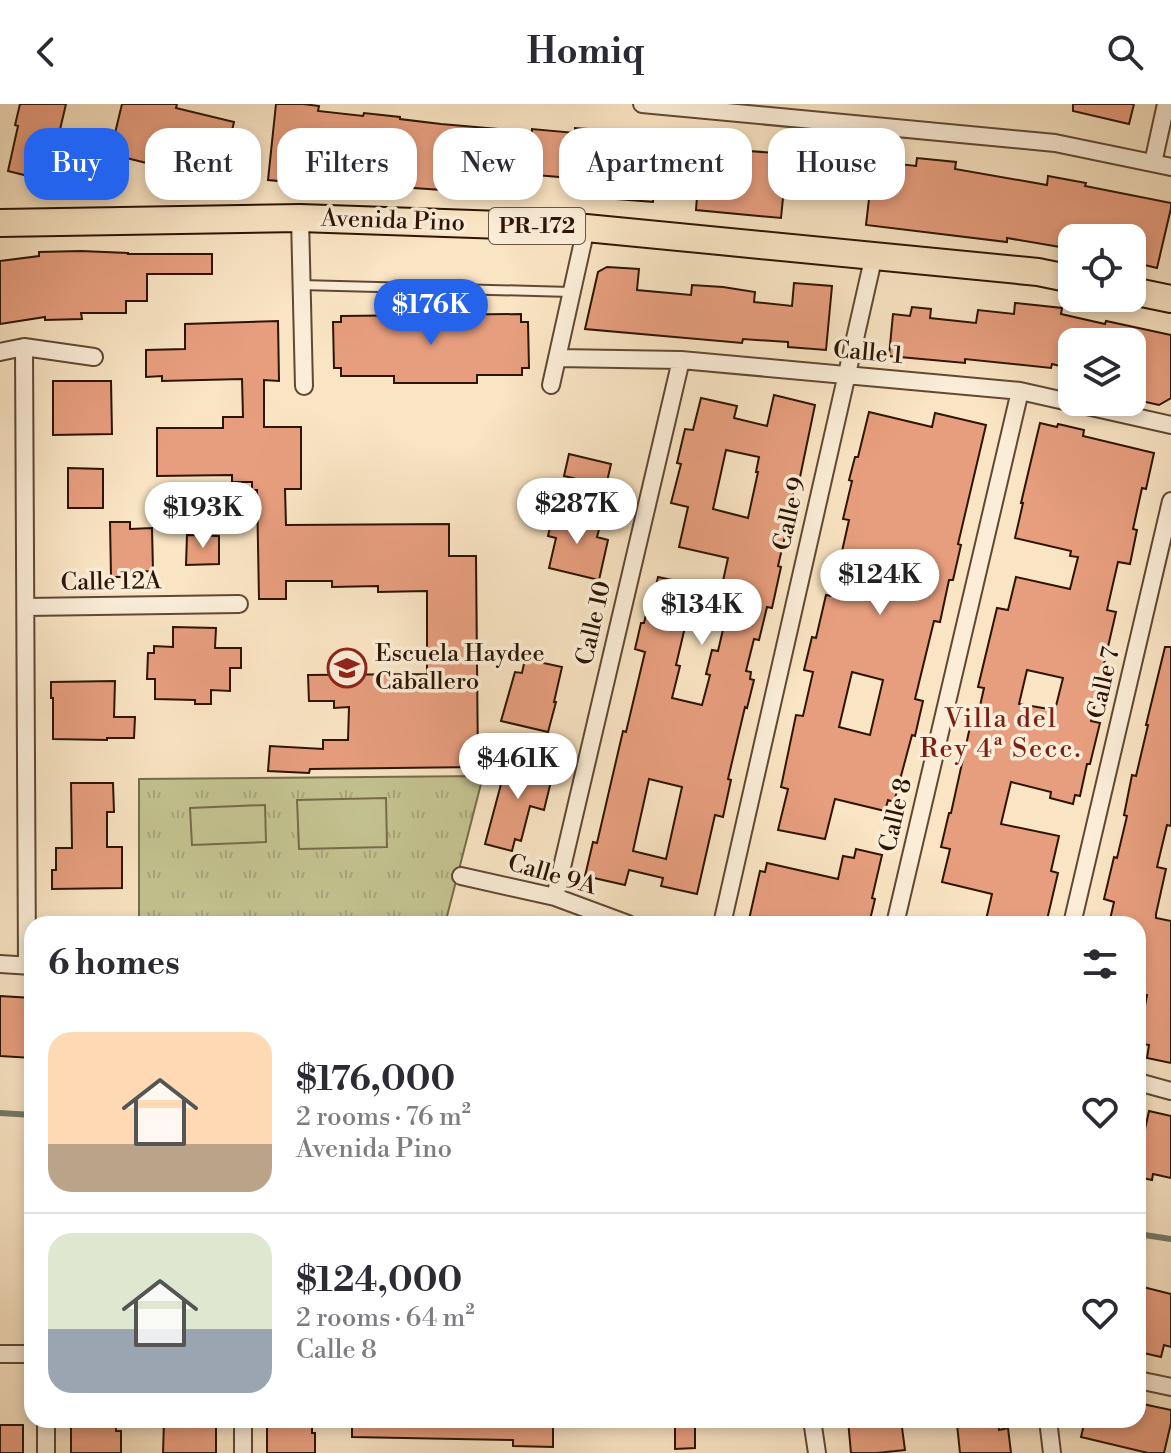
<!DOCTYPE html>
<html lang="en">
<head>
<meta charset="utf-8">
<style>
  body { margin:0; font-family:"Libre Bodoni",serif; background:#f2f2f3; color:#2b2b33; height:100vh; display:flex; flex-direction:column; font-size:30px; white-space:nowrap }
  * { box-sizing:border-box; margin:0 }
  p { font-size:26px; color:#7c7c81 }
  .icon { flex:none; width:44px; height:44px; fill:none; stroke:currentColor; stroke-width:2; stroke-linecap:round; stroke-linejoin:round }
  .map { position:relative; flex:1; overflow:hidden }
  .panel { position:absolute; left:24px; top:812px; width:1122px; height:512px; display:flex; flex-direction:column; background:#fff; border-radius:24px; box-shadow:0 4px 12px #0003 }
  .panel>* { flex:none }
  .guide { position:absolute; left:24px; top:24px; width:1124px; height:72px; display:flex; gap:16px }
  .buttons { position:absolute; left:1058px; top:120px; display:grid; gap:16px }
  .buttons a { display:grid; place-items:center; width:88px; height:88px; border-radius:16px; background:#fff; box-shadow:0 4px 12px #0003; font-size:40px }
  .price { position:absolute; translate:-50% -68px; padding:0 18px; border-radius:28px; background:#fff; color:#222; font-size:26px; line-height:52px; filter:drop-shadow(0 2px 4px #0008) }
  .price::after { content:''; position:absolute; left:50%; top:48px; width:24px; height:18px; margin-left:-12px; background:inherit; clip-path:polygon(0 0,100% 0,50% 100%) }
  .price.active { background:#2563eb; color:#fff }
  ul { padding:0; list-style:none }
  li { display:flex; align-items:center; gap:24px; height:200px; padding:0 24px }
  li+li { border-top:2px solid #e1e1e2 }
  li span { display:grid; place-items:center; flex:none; width:224px; height:160px; border-radius:24px; color:#555 }
  li>.icon { margin-inline-start:auto }
  span .icon { width:96px; height:96px; fill:#fffc; stroke-width:1 }
  li b { font-size:34px }
  h2 { display:flex; justify-content:space-between; align-items:center; height:96px; padding:0 24px; font-size:34px }
  .chip { padding:0 28px; border-radius:24px; background:#fff; box-shadow:0 4px 12px #0003; font-size:28px; line-height:72px }
  .chip.active { background:#2563eb; color:#fff }
  header { display:flex; justify-content:space-between; align-items:center; height:104px; padding:0 24px; background:#fff; font-size:36px; font-weight:800 }
  .map>svg:first-child { display:block }
  .park { fill:url(#park-tufts); stroke:#786b4a; stroke-width:2 }
  .pitch { fill:#c3c290; stroke:#786b4a; stroke-width:2 }
  .lines { fill:none; stroke-linecap:round; stroke-linejoin:round }
  .stream { stroke:#717b69; stroke-width:6 }
  .building { fill:#e79e7e; stroke:#2d1403; stroke-width:2; fill-rule:evenodd }
  .lane-casing { stroke:#604833; stroke-width:12 }
  .street-casing { stroke:#604833; stroke-width:20 }
  .primary-casing { stroke:#2d1403; stroke-width:30 }
  .lane { stroke:#fbedd8; stroke-width:8 }
  .street { stroke:#fbedd8; stroke-width:16 }
  .primary { stroke:#f9e4c3; stroke-width:26 }
  .labels { text-anchor:middle; dominant-baseline:central; stroke-width:7; stroke-linejoin:round; paint-order:stroke }
  .shield { fill:#fbedd8; stroke:#6b5543; stroke-width:2 }
  .shield-label { font-size:22px; font-weight:bold; fill:#2d1403 }
  .street-label { font-size:24px; fill:#2d1403; stroke:#fbedd8 }
  .poi-label { font-size:24px; fill:#2d1403; stroke:#fbedd8; text-anchor:start }
  .neighbourhood-label { font-size:26px; letter-spacing:2px; fill:#7a1f14; stroke:#fbedd8 }
</style>
</head>
<body>
<header><svg class="icon" aria-label="back" viewBox="0 0 24 24"><path d="M15 5l-7 7 7 7"/></svg>Homiq<svg class="icon" aria-label="search" viewBox="0 0 24 24"><circle cx="10" cy="10" r="6"/><path d="M15 15l6 6"/></svg></header>
<div class="map">
<svg width="1171" height="1349" viewBox="0 0 1171 1349">
  <defs>
    <pattern id="park-tufts" width="24" height="20" patternUnits="userSpaceOnUse" patternTransform="scale(2)"><rect width="24" height="20" fill="#c3c290"/><path d="M3 7l-1-3M5 7V3M7 7l1-3M15 17l-1-3M17 17v-4M19 17l1-3" fill="none" stroke="#a8a67b"/></pattern>
  </defs>
  <rect width="100%" height="100%" fill="#f9e4c3"/>
  <filter id="stains"><feTurbulence type="fractalNoise" baseFrequency=".0025" numOctaves="4"/><feColorMatrix values="0 0 0 0 .2 0 0 0 0 .09 0 0 0 0 .02 0 0 0 .5 -.17"/></filter>
  <radialGradient id="worn" r=".72"><stop offset=".6" stop-color="#630" stop-opacity="0"/><stop offset="1" stop-color="#630" stop-opacity=".3"/></radialGradient>
  <path class="park" d="M483,672L445,820H139V675Z"/>
  <path class="pitch" d="M386,694L387,743L299,745L297,696Z
    M265,701L266,738L192,741L190,704Z"/>
  <g class="lines">
    <path class="stream" d="M0,1009L32,1011
      M1138,1130L1171,1135"/>
  </g>
  <path class="building" d="M20,0H66L54,51H58L52,78L8,67L18,22L15,21Z
    M122,0H177L176,4L234,18L222,69L165,55L163,63L110,50Z
    M276,0H303L319,2L318,7L363,12L364,9L400,13V15L441,20L532,28V25L575,29V24L616,27L615,34L706,42V40L749,44V47L829,53V56L873,59V57L916,62L917,54L956,58L955,65L1047,81L1048,72L1086,79L1085,82L1171,99V104L1157,164L1132,158V134H1072V145L1007,134V138L866,121L869,95L830,93V89L784,84L781,114L696,106L698,80L655,76L653,98L617,95L618,83L571,80V74L524,70V76L485,73V82L442,78V86L399,83L400,71L367,68L368,56L359,55L360,48L316,43L311,80L268,76Z
    M1073,0H1134L1129,20L1073,7Z
    M81,147L128,149V150H212V170H147V197H126V209H81L82,215L45,216V213L0,220V157L39,152V148Z
    M607,163L639,165L637,186L691,191L692,181L723,183L755,188L754,198L792,202L794,179L832,182L826,246L788,243V238L743,235L742,239L585,225L598,168Z
    M1015,199L1062,204L1061,210L1105,220L1106,217L1171,231V294L1159,301L1132,295V238H1072V265L1052,260L1051,264L965,255V259L889,252L893,210L910,212L912,203L931,205L930,214L976,219L978,206L1014,210Z
    M521,210V218H528L529,264H522V271H477V279H394V272H341V264H334L333,218H341V212Z
    M278,217L279,277L264,276V323H301V385H285L286,421L449,420V452H476L478,663L310,665L309,669L268,667L270,642L323,645V636H348L349,603L334,604V597H309L308,571L427,570V487L378,488V482L332,483V477H286V495H259L257,386H252V378H232V371L157,372V324H223V313H243L242,275L162,277V272L146,273V246L185,245V220Z
    M53,277H111L112,330L53,331Z
    M774,291L815,301L799,378L796,377L785,422L787,423L778,462L781,463L772,504L767,503L759,536L754,535L746,567L751,568L750,575L754,576L747,604L745,603L728,675L731,676L723,713L715,711L697,790L661,782L663,774L629,766L625,781L585,772L593,738L597,739L623,627L626,628L645,548L635,545L641,519H644L653,482H656L658,473L695,481L676,561L680,562L672,594L702,601L710,571L706,570L712,546L718,547L732,487L729,486L731,478L723,477L728,454L679,443L688,403L671,399L681,360L677,359L685,325L693,326L701,294L737,302L734,314L767,322ZM726,346L759,353L756,368H758L748,414L713,405ZM649,675L682,683L666,755L633,747Z
    M869,308L932,323L935,309L986,321L958,440L961,441L953,476H949L940,518L934,517L915,595L923,597L915,632L912,631L894,698L888,696L885,707L835,695L825,735L778,726L788,685L781,683L796,611L803,612L813,568L804,566L812,533L816,534L826,491L832,492L849,416L843,415L852,377L849,376L855,353H858ZM852,568L883,576L870,631L839,623Z
    M1040,319L1057,323L1058,320L1084,326L1083,332L1154,349L1146,385L1142,384L1133,425L1137,426L1130,460L1118,458L1107,506L1116,508L1091,617L1100,619L1090,660H1087L1080,692L1075,691L1073,700L1050,694L1051,688L1011,678L1001,720L1059,732L1051,767L1058,769L1046,820H985L992,790L942,778L950,745L941,743L949,709H951L970,623L975,624L984,584L978,583L997,504L1008,506L1016,473L1070,485L1078,453L1070,452L1071,447L1015,434L1023,399H1021ZM1027,566L1063,574L1055,606L1019,600Z
    M569,350L611,360L606,382L564,372Z
    M68,364L103,365V404H68Z
    M554,407L601,418L597,433L608,436L599,476L549,464L556,434L548,432Z
    M110,418H130V425L152,424L153,467L129,468V473H111Z
    M187,431L219,432V460L186,461Z
    M173,523L216,524L215,544H241V564H230V587L211,586V600H195V596L155,595V575H147L148,549H154V542L173,543Z
    M1165,543H1171V722L1167,721L1157,763L1166,765L1156,810V814L1171,817V959L1147,954L1149,941L1138,939L1147,891L1138,889V820H1109L1114,798L1104,795L1114,753L1117,754L1127,712L1124,711L1132,671L1136,672L1148,621H1146Z
    M525,555L562,563L554,598H556L548,628L501,617L515,568L522,569Z
    M115,577L114,613H135L134,634H107V636L53,635V594H51V578Z
    M508,654L554,665L544,706L530,702L521,737L515,735L512,747L485,740Z
    M71,679H113L114,708H107V743H122V784L52,785V766H56V744H72Z
    M856,745L882,751L872,794L875,795L869,820H748L760,767L765,768L767,759L838,775L843,752L854,754Z
    M0,892L32,894V954L0,952Z
    M1149,1007L1171,1012V1074L1153,1070L1152,1076L1138,1073V1057Z
    M1143,1183L1171,1190V1243L1164,1241L1161,1253L1139,1248L1143,1231L1138,1230V1192H1141Z
    M1138,1299L1171,1306V1319L1164,1349H1148L1081,1333L1085,1316H1138Z
    M71,1316H116V1327H121V1349H71Z
    M164,1316H203V1319H216V1349H163Z
    M267,1316H312V1329H315V1349H267Z
    M352,1316H553V1343L513,1342V1336L352,1333Z
    M675,1316H695V1344L675,1345Z
    M848,1316H901L905,1346L877,1349H851Z
    M998,1316L999,1326L1008,1324L1011,1349H960L957,1320Z
    M0,1321H23V1349H0Z"/>
  <g class="lines">
    <defs>
      <path id="lane" d="M301,181L571,188"/>
      <path id="street" d="M642,0L1055,39L1171,63
        M1153,59L1166,0
        M300,114L304,282
        M24,243L27,862
        M0,248L24,243L94,253
        M557,254L681,256L1020,287L1171,321
        M551,281L586,124
        M26,503L239,500
        M461,772L555,793L628,820
        M555,793L681,256
        M722,820L874,151
        M895,820L1020,287
        M1072,820L1171,397
        M0,860L32,862
        M1138,978L1171,987
        M0,1250H32
        M1138,1276L1171,1283
        M46,1316V1349
        M243,1316V1349
        M812,1316L817,1349
        M1048,1316L1052,1349"/>
      <path id="primary" d="M0,119L300,114L586,124L1038,168L1072,175
        M1132,187L1171,195"/>
    </defs>
    <use href="#lane" class="lane-casing"/>
    <use href="#street" class="street-casing"/>
    <use href="#primary" class="primary-casing"/>
    <use href="#lane" class="lane"/>
    <use href="#street" class="street"/>
    <use href="#primary" class="primary"/>
  </g>
  <defs>
    <symbol id="school-ring" viewBox="-11 -11 22 22"><circle r="9.5" fill="#fbedd8" stroke="#8f2418" stroke-width="1.5"/><path d="M0-5L7-2L0 1L-7-2ZM-4 1L0 2.5L4 1V4Q0 6-4 4Z" fill="#8f2418"/></symbol>
  </defs>
  <g fill-rule="evenodd">
    <use href="#school-ring" x="325" y="542" width="44" height="44"/>
  </g>
  <g class="labels">
    <rect class="shield" x="489" y="104" width="96" height="36" rx="6"/>
    <g class="shield-label">
      <text x="537" y="122">PR-172</text>
    </g>
    <g class="street-label">
      <text transform="translate(393 117) rotate(2)">Avenida Pino</text>
      <text transform="translate(868 249) rotate(5)">Calle 1</text>
      <text transform="translate(790 410) rotate(-77)">Calle 9</text>
      <text transform="translate(111 478) rotate(-1)">Calle 12A</text>
      <text transform="translate(594 519) rotate(-77)">Calle 10</text>
      <text transform="translate(1104 579) rotate(-77)">Calle 7</text>
      <text transform="translate(896 711) rotate(-77)">Calle 8</text>
      <text transform="translate(552 771) rotate(16)">Calle 9A</text>
    </g>
    <g class="poi-label">
      <text x="375" y="550">Escuela Haydee<tspan x="375" dy="28">Caballero</tspan></text>
    </g>
    <g class="neighbourhood-label">
      <text x="1001" y="615">Villa del<tspan x="1001" dy="30">Rey 4ª Secc.</tspan></text>
    </g>
  </g>
  <rect width="100%" height="100%" filter="url(#stains)"/>
  <rect width="100%" height="100%" fill="url(#worn)"/>
</svg>
<div class="buttons">
<a><svg class="icon" aria-label="locate" viewBox="0 0 24 24"><circle cx="12" cy="12" r="6"/><path d="M12 2v4M12 18v4M2 12h4M18 12h4"/></svg></a>
<a><svg class="icon" aria-label="layers" viewBox="0 0 24 24"><path d="M12 4l9 5-9 5-9-5zM3 14l9 5 9-5"/></svg></a>
</div>
<b class="price active" style="left:431px;top:243px">$176K</b>
<b class="price" style="left:577px;top:442px">$287K</b>
<b class="price" style="left:203px;top:446px">$193K</b>
<b class="price" style="left:880px;top:513px">$124K</b>
<b class="price" style="left:702px;top:543px">$134K</b>
<b class="price" style="left:518px;top:697px">$461K</b>
<div class="guide">
<a class="chip active">Buy</a>
<a class="chip">Rent</a>
<a class="chip">Filters</a>
<a class="chip">New</a>
<a class="chip">Apartment</a>
<a class="chip">House</a>
</div>
<section class="panel">
<h2>6 homes<svg class="icon" aria-label="filters" viewBox="0 0 24 24"><path d="M4 7h16M4 17h16"/><circle cx="9" cy="7" r="2"/><circle cx="15" cy="17" r="2"/></svg></h2>
<ul>
<li><span style="background:linear-gradient(#ffd9b3 70%,#b9a48a 0)"><svg class="icon" aria-label="home" viewBox="0 0 24 24"><path d="M3 11l9-7 9 7M6 9v11h12V9"/></svg></span><div><b>$176,000</b><p>2 rooms · 76 m²</p><p>Avenida Pino</p></div><svg class="icon" aria-label="heart" viewBox="0 0 24 24"><path d="M12 20l-8-8c-3-5 5-10 8-4 3-6 11-1 8 4z"/></svg></li>
<li><span style="background:linear-gradient(#dfe7d0 60%,#9aa5b1 0)"><svg class="icon" aria-label="home" viewBox="0 0 24 24"><path d="M3 11l9-7 9 7M6 9v11h12V9"/></svg></span><div><b>$124,000</b><p>2 rooms · 64 m²</p><p>Calle 8</p></div><svg class="icon" aria-label="heart" viewBox="0 0 24 24"><path d="M12 20l-8-8c-3-5 5-10 8-4 3-6 11-1 8 4z"/></svg></li>
</ul>
</section>
</div>
</body>
</html>
